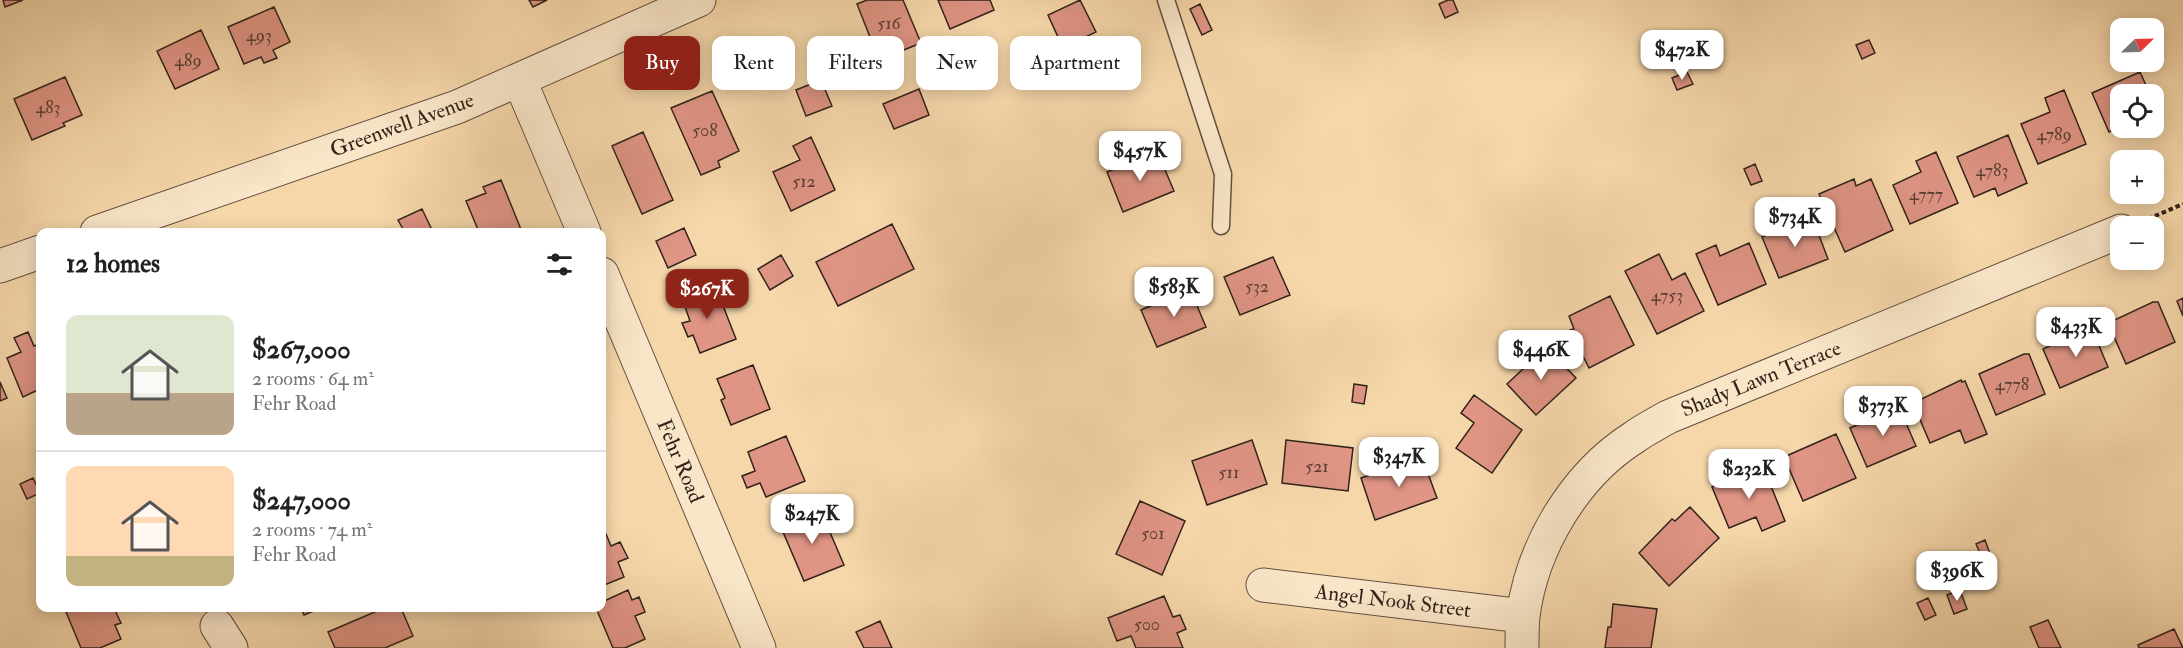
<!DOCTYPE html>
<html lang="en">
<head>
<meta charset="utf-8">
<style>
  body { margin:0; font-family:"IM FELL Double Pica",serif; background:#f2f2f2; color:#222; height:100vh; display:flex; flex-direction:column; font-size:22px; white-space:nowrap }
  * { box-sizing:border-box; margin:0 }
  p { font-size:20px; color:#767676 }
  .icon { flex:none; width:33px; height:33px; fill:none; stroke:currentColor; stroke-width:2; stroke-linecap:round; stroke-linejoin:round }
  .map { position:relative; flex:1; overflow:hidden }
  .details { position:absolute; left:36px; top:228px; width:570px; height:384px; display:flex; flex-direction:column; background:#fff; border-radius:12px; box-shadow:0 3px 15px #0003 }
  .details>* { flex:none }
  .hud { position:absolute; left:624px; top:36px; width:570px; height:54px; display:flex; gap:12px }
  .needle { width:39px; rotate:67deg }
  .controls { position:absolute; left:2110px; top:18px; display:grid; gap:12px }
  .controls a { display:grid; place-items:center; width:54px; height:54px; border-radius:12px; background:#fff; box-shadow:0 3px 15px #0003; font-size:30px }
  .price { position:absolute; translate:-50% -51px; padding:0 14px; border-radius:12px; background:#fff; color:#222; font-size:20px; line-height:39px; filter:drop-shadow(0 2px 3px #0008) }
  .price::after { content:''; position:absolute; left:50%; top:36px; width:18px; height:14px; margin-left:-9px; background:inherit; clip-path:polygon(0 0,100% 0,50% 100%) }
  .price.active { background:#8f2418; color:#fff }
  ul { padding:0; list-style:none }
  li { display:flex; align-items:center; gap:18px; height:150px; padding:0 30px }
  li+li { border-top:2px solid #e0e0e0 }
  li span { display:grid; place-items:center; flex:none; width:168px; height:120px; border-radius:12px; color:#555 }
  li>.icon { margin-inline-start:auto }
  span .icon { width:72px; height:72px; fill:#fffc; stroke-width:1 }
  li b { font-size:26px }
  h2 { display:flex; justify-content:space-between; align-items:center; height:72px; padding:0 30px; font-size:26px }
  .chip { padding:0 21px; border-radius:12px; background:#fff; box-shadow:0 3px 15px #0003; font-size:21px; line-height:54px }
  .chip.active { background:#8f2418; color:#fff }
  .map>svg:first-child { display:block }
  .building { fill:#df9484; stroke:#31231b; stroke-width:1.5 }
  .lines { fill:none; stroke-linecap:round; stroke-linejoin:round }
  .service-casing { stroke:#62503f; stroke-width:19 }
  .minor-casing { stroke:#62503f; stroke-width:35 }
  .path { stroke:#31231b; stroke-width:4; stroke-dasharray:4.5 3; stroke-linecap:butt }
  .service { stroke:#f9e5c8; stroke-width:16 }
  .minor { stroke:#f9e5c8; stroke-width:33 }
  .labels { text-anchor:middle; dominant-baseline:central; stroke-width:4.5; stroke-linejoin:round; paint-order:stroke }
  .number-label { font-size:18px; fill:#5c3f35 }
  .street-label { font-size:21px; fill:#31231b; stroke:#f9e5c8 }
</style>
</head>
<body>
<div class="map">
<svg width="2183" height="648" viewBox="0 0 2183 648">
  <rect width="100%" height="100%" fill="#f6d7aa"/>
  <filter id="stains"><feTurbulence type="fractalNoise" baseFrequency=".00333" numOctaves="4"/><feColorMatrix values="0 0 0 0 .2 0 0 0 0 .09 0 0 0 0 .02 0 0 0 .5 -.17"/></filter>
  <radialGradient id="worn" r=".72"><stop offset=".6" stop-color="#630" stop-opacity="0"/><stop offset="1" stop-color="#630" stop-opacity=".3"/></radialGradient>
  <path class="building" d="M3,0H23L5,7Z
    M529,0H547L533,7Z
    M867,0H903L921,43L879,60L857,4Z
    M938,0H990L994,10L950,29Z
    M1080,0L1096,32L1063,48L1048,15Z
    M1448,0H1453L1458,12L1445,18L1439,4Z
    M1200,4L1212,30L1202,35L1190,9Z
    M274,7L290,42L273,50L277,58L264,63L261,57L244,64L228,27Z
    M201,30L219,69L175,89L157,51Z
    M1869,40L1875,53L1862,59L1856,45Z
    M1687,72L1693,84L1677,90L1672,78Z
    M2140,72L2150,94H2121V127L2109,132L2092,93Z
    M65,77L82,115L63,123L65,126L32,140L14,99Z
    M821,80L832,106L806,116L796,90Z
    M919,89L929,115L894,129L883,104Z
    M2064,90L2086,144L2038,164L2021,124L2050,112L2045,98Z
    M712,91L739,151L718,161L720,167L701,175L671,108Z
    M643,132L673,200L642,214L612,146Z
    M2008,135L2027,183L1998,196L1995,188L1974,197L1957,157Z
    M811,137L835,190L791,211L773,172L800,160L793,146Z
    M1157,151L1174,191L1123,212L1107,172Z
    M1936,152L1958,203L1910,224L1893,185L1921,172L1916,161Z
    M1755,164L1762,181L1751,185L1744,169Z
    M1854,179L1856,186L1871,179L1893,230L1845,252L1819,194Z
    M501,180L522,232H479L466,201L486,193L483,187Z
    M422,209L433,232H395L403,229L398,220Z
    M1812,217L1828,259L1779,278L1762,237Z
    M892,224L914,269L838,306L816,262Z
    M684,228L696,255L668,268L656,241Z
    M1749,243L1766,284L1718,305L1696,254L1716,245L1720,256Z
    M1659,254L1672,280L1685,273L1704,311L1657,334L1625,271Z
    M781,255L793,276L770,290L758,269Z
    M1273,257L1290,295L1240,315L1224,277Z
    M715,285L736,339L700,353L693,335L688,337L682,323L690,321L682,298Z
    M1190,289L1206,327L1157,347L1141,310Z
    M1610,296L1634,345L1589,368L1570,330L1574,329L1569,316Z
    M2183,298V316L2177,301Z
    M2153,302H2158L2175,342L2126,364L2108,323Z
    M2088,328L2089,330L2092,329L2108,367L2060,388L2043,349Z
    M28,332L34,346L40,344V389L23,397L7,358L21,352L14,338Z
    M1546,347L1576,378L1536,415L1507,384Z
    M2024,354H2029L2045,394L1996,415L1979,374Z
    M753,365L770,409L731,425L721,400L725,398L717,379Z
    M1961,380L1962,382L1965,381L1987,434L1965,443L1960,430L1930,443L1913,403Z
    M0,382L7,398L0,401Z
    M1354,384L1367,386L1364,404L1352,402Z
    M1474,395L1522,430L1492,473L1456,448L1474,423L1461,413Z
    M1899,407L1916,446L1867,467L1850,428Z
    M1836,434L1856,478L1803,501L1784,457Z
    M786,436L805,481L766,497L760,483L747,488L742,476L755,471L748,452Z
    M1252,440L1267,484L1207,505L1192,461Z
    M1286,440L1353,448L1348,491L1282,483Z
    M1422,457L1437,498L1375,520L1361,478Z
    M1758,466H1763L1785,521L1762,531L1756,517L1729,528L1712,487Z
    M33,478L40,493L27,499L20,484Z
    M1140,501L1185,521L1162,575L1116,554Z
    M1690,507L1719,538L1669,586L1639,553L1672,519L1675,521Z
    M820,509L844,565L804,581L780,525Z
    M606,534L611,546L620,542L628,558L618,562L624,577L602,586V536Z
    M1985,540L1993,562L1985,565L1976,544Z
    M628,590L632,600L639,597L645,612L635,616L645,639L625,648H613L596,608H602V602Z
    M1960,590L1967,609L1954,614L1947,595Z
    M1164,596L1173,617L1180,615L1186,629L1177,633L1183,648H1136L1131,636L1117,641L1108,618Z
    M1928,598L1936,615L1925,620L1917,603Z
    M1613,604L1657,609L1651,648H1605L1608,627H1611Z
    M77,608H107L108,609L114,608L121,623L115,625L121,639L100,648H81L66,612Z
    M301,608H321L304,615Z
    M384,608H401L413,636L385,648H335L328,632Z
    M2048,620L2061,648H2039L2030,627Z
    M880,621L892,648H864L856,632Z
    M2174,629L2183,648H2139L2138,645Z"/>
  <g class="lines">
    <defs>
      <path id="service" d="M1166,0L1223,174L1221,226"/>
      <path id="minor" d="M520,81L584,232
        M97,232L457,107L699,0
        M0,266L40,252
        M602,274L759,648
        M1263,585L1523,616
        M217,626L231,648
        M1522,648C1522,637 1522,626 1523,616C1532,547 1574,476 1633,438C1644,430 1656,424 1668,417L2121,231"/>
    </defs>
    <use href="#service" class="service-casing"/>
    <use href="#minor" class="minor-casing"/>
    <path class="path" d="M2148,219L2183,204"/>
    <use href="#service" class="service"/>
    <use href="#minor" class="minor"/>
  </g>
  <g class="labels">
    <g class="number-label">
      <text x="889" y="23">516</text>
      <text x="259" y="35">493</text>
      <text x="188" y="60">489</text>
      <text x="48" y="107">483</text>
      <text x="705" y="130">508</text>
      <text x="2054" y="134">4789</text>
      <text x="1992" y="170">4783</text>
      <text x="804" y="181">512</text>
      <text x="1926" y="194">4777</text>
      <text x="1257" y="286">532</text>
      <text x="1667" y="295">4753</text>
      <text x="2012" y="384">4778</text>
      <text x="1317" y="466">521</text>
      <text x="1229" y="472">511</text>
      <text x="1153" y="533">501</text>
      <text x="1147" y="624">500</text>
    </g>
    <g class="street-label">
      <text transform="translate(402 125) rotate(-20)">Greenwell Avenue</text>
      <text transform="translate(1761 379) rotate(-22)">Shady Lawn Terrace</text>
      <text transform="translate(680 461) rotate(67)">Fehr Road</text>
      <text transform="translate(1393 601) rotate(7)">Angel Nook Street</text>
    </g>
  </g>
  <rect width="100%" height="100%" filter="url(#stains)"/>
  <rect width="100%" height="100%" fill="url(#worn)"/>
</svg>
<div class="controls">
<a><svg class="needle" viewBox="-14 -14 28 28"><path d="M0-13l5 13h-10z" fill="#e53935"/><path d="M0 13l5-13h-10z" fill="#767676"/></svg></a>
<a><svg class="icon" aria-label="locate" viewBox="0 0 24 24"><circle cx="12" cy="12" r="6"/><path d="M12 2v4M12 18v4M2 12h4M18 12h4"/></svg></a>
<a>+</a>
<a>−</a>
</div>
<b class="price" style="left:1682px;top:81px">$472K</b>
<b class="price" style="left:1140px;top:182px">$457K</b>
<b class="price" style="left:1795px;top:248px">$734K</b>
<b class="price" style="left:1174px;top:318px">$583K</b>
<b class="price active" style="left:707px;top:320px">$267K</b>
<b class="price" style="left:2076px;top:358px">$433K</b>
<b class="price" style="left:1541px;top:381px">$446K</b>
<b class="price" style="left:1883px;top:437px">$373K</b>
<b class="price" style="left:1399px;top:488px">$347K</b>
<b class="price" style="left:1749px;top:500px">$232K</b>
<b class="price" style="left:812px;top:545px">$247K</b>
<b class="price" style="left:1957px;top:602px">$396K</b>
<div class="hud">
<a class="chip active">Buy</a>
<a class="chip">Rent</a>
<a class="chip">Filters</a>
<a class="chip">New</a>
<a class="chip">Apartment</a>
</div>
<section class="details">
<h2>12 homes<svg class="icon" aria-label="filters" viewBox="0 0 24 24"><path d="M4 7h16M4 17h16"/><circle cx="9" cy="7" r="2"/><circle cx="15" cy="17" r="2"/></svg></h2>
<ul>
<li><span style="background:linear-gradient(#dfe7d0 65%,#b9a48a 0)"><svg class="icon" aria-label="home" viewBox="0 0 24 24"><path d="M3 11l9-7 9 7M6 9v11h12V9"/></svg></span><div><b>$267,000</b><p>2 rooms · 64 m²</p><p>Fehr Road</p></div></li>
<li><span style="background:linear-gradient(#ffd9b3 75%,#c2b280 0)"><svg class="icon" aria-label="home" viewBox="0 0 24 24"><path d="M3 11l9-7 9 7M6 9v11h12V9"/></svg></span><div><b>$247,000</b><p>2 rooms · 74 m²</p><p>Fehr Road</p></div></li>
</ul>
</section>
</div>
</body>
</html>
